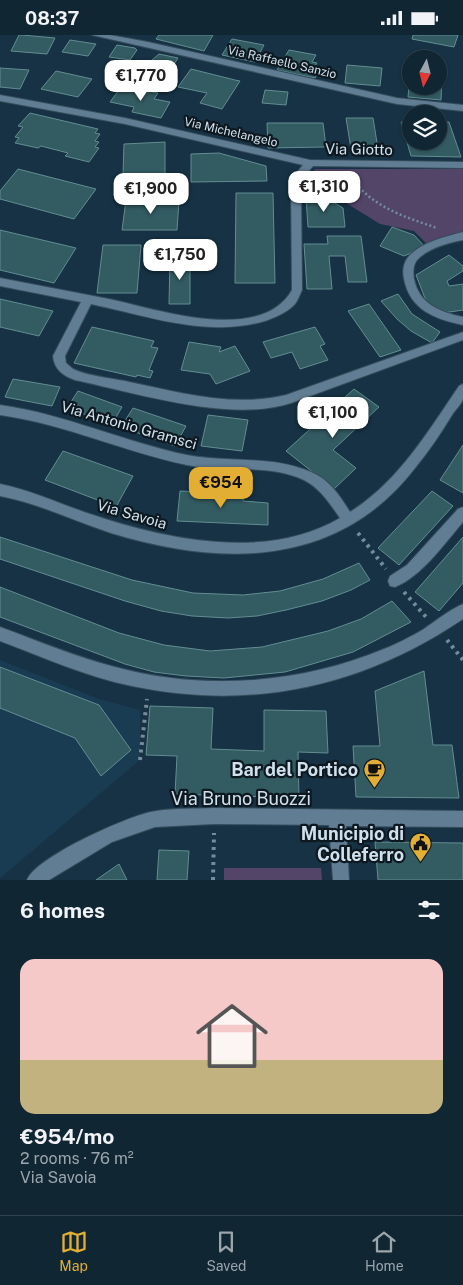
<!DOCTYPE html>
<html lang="en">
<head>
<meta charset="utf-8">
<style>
  body { margin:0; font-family:"Public Sans",sans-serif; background:#1e323f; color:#f1f3f6; height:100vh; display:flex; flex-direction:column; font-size:19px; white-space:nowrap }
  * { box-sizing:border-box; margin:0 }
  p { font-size:16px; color:#9ca5ac }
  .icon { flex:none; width:28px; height:28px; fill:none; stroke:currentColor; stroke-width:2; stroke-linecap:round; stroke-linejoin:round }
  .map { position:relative; height:845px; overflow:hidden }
  .details { display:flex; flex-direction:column; background:#102633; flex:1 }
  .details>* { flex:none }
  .needle { width:32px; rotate:187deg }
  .controls { position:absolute; left:402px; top:15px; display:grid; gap:10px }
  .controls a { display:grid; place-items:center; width:45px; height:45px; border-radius:50%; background:#102633; box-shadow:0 1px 4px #0004,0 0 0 1px #30434e; font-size:25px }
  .price { position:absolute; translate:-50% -42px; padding:0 11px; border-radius:10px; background:#fff; color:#222; font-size:16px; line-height:32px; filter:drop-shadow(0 1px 2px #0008) }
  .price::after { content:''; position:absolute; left:50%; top:30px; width:15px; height:11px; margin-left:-8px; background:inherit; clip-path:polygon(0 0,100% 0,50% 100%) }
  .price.selected { background:#e2af34; color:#111 }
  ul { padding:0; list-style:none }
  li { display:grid; align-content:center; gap:10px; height:265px; padding:0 20px }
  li+li { border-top:1px solid #30434e }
  li span { display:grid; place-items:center; height:155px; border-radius:15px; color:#555 }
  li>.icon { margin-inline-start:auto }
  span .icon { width:90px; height:90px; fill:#fffc; stroke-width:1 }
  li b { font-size:21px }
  h2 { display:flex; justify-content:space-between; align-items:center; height:60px; padding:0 20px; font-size:21px }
  .status { display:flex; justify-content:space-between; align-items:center; height:35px; padding:0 25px; background:#102633; direction:ltr }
  .status svg { height:14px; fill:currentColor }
  .tabs { display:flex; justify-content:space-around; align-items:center; height:70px; border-top:1px solid #30434e; background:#102633; font-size:14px; color:#9ca5ac }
  .tabs a { display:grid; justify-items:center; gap:2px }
  .tabs .selected { color:#e2af34 }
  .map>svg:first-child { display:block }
  .built { fill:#193c53 }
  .green { fill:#534568 }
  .building { fill:#335b62; stroke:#638d93 }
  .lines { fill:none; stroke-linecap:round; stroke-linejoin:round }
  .pedestrian-casing { stroke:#364d5c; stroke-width:2 }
  .minor-casing { stroke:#364d5c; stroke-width:2 }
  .path-far1 { stroke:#768c9b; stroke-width:2.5; stroke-dasharray:2 2.5; stroke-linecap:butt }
  .path { stroke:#768c9b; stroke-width:4; stroke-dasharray:3 4.5; stroke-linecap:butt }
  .pedestrian { fill:#607d93; fill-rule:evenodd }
  .minor { fill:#607d93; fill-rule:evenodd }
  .labels { text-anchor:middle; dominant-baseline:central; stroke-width:4.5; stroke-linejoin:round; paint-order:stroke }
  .far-street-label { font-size:12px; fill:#d0e0ec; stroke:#0d1820 }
  .street-label { font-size:15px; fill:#d0e0ec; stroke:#0d1820 }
  .near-poi-label { font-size:18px; font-weight:bold; fill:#d0e0ec; stroke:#0d1820; text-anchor:end }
  .near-street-label { font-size:18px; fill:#d0e0ec; stroke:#0d1820 }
</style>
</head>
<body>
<div class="status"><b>08:37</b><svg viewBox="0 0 49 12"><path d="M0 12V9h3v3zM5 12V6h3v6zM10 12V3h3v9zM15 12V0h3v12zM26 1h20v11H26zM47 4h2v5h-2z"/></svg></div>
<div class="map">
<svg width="463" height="845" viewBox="0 0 463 845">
  <rect width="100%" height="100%" fill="#163244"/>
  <path class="built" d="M0,625L99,664L140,675V725L0,843Z"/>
  <path class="green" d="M315,134H463V197L452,199L428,210L414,196L380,189L346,168L324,159L306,161C304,149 308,143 315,134Z
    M224,833H321L322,845H224Z"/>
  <path class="building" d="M19,0H22L55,3L47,19L11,16Z
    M159,0H213L204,16L156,4Z
    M413,0H458L454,12L412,4Z
    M232,4L264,10L255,27L222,20Z
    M70,5L96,9L88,21L62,17Z
    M117,10L135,13L137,15L130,25L109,22Z
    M289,15L316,20L312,27L317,28L314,33L320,34L315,43L277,35Z
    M159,19L178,23L168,38L146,30Z
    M347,30L382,33L380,51L345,48Z
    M0,33L29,35L20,54L0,52Z
    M191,34L235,45L240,46L222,74L200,68L207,58L178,52Z
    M56,36L92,44L78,62L41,54Z
    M410,41L411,51H439V44H442L441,65L408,62Z
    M122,51L158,58L154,64L170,67L161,83L132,77L134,72L110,67Z
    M265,55L288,57L286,70L262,68Z
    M30,78L98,94L95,98L100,99L95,106L99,107L95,112L99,113L89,127L65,121L68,118L41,111L38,113L15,108L19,103L15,102L23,92L18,91Z
    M346,83H373L378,114H351Z
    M401,87H411V106H439V87H449L461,122L411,121Z
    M267,88H323L326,112L268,113Z
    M165,107V142L143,143L144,140H123L124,109Z
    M219,118L266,131L267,146L191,147V119Z
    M18,134L96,154L74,184L0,164V156Z
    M236,158H273L275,248H235Z
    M306,163H326L343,173L345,192H308Z
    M126,165L179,166L177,195H122Z
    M392,192L414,200L425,212L404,221L380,211Z
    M0,195L76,213L54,248L0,235Z
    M327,201H361L367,247H348L345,221H329L332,254H307L304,209H328Z
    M103,210H141L137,258H97Z
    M449,220L463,231V236L447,246L449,251L463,249V275L443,278L428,271L416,240Z
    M190,223V269H169L170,224Z
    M398,259L412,279L440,297L432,308L411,296L397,284L381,266Z
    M0,264L53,276L39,301L0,292Z
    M369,269L401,315L380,322L348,276Z
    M92,292L154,306L151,312L158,313L149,335L153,336L150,343L137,340L136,342L74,328Z
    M315,292L325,309L320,311L328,325L300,334L292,317L271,323L263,307Z
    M189,307L221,312L219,317L235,311L250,336L216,349L210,339L181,335Z
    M13,344L60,352L52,371L5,362Z
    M354,354L379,372L333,415L356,433L334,454L286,416Z
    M78,356L122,372L112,389L67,373Z
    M133,373L186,391L175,411L121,392Z
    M208,380L248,385L242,416L201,411Z
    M463,410V458L440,445Z
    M63,416L133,441L116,472L45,445Z
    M180,456L244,459L243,466L268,468V490L177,486Z
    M432,456L453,471L399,530L378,513Z
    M0,502L132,545L193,558L243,560L280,556L323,544L359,528L370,545L351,555L322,566L286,575L257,581L228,583L192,581L161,576L125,566L0,524Z
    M463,502V548L439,576L415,557Z
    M0,552L119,598L164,610L210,616L262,612L328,596L361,584L392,566L411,587L353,617L285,637L224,643L186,641L154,637L125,629L0,582Z
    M0,632L99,670L131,715L101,741L75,703L0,673Z
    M424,636L433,710H452L459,763L356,762L353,711H380L375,656Z
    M150,671L213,673L211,714L264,716V675L326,676L328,718L298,717L299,763L175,759L177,721L146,720Z
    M375,807L463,808V845H378Z
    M159,815L189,816L187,845H157Z
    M119,829L127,845H96Z"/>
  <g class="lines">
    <defs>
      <path id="pedestrian" d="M463,472V487C445,508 421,542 395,552L390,551L388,546L390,541L407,530L458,474Z"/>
      <path id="minor" d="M92,0H110L148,7L397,63L463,70V76L397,69Z
        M0,60L125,83L310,125L463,127V133L313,131L304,142L301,154L302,255C300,259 298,265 295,269C288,277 276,282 265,286C207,303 148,281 91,269L65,321L66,328L73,334C88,341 109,343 125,346C178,357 232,373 286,360L463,297V305L291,368C231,388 136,358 75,345C63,341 54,334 53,321L81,267L0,251V243C36,250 73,257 109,264C156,274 261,310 292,255L291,154L294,141L303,130L125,89L0,66Z
        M463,197V205C448,208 428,213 417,225C413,230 413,238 414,244C419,269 440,277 463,282V290C435,284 410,275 404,244C402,235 404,226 410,220C424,206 445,202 463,197Z
        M463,349C463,354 463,360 463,364C461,370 455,375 452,380C441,398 429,416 415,433C338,533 222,532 111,498C74,486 38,468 0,461V449C30,455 58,468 87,478C164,504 265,527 340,483C330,469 320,453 304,445C268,428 225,438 187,430C124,417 65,389 0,380V370C65,379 124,407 187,420C229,428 271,420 311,437C329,444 340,461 350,477C398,447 428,397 459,351Z
        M463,569V584C362,652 252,676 132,651C87,642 43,622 0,606V592C38,606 76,622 115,632C203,656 300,649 384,614C397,609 412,601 424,594C437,585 449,575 463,569Z
        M214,773L463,776V792L346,791L349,845H333L329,790L214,789L155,792L112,807L49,845H27C36,822 131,779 156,776C175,773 195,774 214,773Z"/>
    </defs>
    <use href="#pedestrian" class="pedestrian-casing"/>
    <use href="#minor" class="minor-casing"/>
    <path class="path-far1" d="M351,141C369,171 405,182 437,193"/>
    <path class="path" d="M358,498L386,534
      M404,557L426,582
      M447,605L463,625
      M140,725L147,664
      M213,845L214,798"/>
    <use href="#pedestrian" class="pedestrian"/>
    <use href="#minor" class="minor"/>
  </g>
  <defs>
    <symbol id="cafe-pin" viewBox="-11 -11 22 30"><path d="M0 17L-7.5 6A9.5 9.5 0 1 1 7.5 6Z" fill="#e2af34" stroke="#0d1820"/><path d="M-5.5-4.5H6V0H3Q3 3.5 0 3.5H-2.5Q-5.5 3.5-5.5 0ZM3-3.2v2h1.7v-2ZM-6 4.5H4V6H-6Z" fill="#111"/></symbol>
    <symbol id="civic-pin" viewBox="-11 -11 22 30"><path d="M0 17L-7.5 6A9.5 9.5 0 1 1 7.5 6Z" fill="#e2af34" stroke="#0d1820"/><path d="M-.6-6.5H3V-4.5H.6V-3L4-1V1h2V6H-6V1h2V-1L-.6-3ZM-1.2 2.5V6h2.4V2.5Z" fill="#111"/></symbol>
  </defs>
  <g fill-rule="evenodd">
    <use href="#cafe-pin" x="362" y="722" width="25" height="34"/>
    <use href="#civic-pin" x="408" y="796" width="25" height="34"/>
  </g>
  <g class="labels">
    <g class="far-street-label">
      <text transform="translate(282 27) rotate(13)">Via Raffaello Sanzio</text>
      <text transform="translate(231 97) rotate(13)">Via Michelangelo</text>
    </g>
    <g class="street-label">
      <text transform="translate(359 114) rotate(1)">Via Giotto</text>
      <text transform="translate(129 390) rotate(16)">Via Antonio Gramsci</text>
      <text transform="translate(132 479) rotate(16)">Via Savoia</text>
    </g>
    <g class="near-poi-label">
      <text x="358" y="734">Bar del Portico</text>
      <text x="404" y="798">Municipio di<tspan x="404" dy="21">Colleferro</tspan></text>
    </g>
    <g class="near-street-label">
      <text x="241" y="763">Via Bruno Buozzi</text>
    </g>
  </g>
</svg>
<div class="controls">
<a><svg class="needle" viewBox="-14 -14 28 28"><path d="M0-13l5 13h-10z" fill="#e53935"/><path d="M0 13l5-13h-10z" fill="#9ca5ac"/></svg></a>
<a><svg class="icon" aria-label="layers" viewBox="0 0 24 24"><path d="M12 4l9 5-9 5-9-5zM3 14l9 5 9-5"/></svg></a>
</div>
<b class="price" style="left:141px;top:67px">€1,770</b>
<b class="price" style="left:324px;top:178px">€1,310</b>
<b class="price" style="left:151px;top:180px">€1,900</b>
<b class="price" style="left:180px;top:246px">€1,750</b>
<b class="price" style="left:333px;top:404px">€1,100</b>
<b class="price selected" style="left:221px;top:474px">€954</b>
</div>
<section class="details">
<h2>6 homes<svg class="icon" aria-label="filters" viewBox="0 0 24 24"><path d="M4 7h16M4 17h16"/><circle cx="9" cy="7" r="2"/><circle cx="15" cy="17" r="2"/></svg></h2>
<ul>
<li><span style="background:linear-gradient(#f6c9c9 65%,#c2b280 0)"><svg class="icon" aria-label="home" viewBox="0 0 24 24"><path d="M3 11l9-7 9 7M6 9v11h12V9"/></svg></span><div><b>€954/mo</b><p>2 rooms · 76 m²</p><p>Via Savoia</p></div></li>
</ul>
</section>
<nav class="tabs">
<a class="selected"><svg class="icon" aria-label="map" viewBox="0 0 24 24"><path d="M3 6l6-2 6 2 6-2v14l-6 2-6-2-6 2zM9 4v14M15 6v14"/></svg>Map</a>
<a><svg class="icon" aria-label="saved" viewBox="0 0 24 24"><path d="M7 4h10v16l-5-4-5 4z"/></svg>Saved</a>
<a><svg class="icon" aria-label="home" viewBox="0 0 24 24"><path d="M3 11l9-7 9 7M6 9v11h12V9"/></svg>Home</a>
</nav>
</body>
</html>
